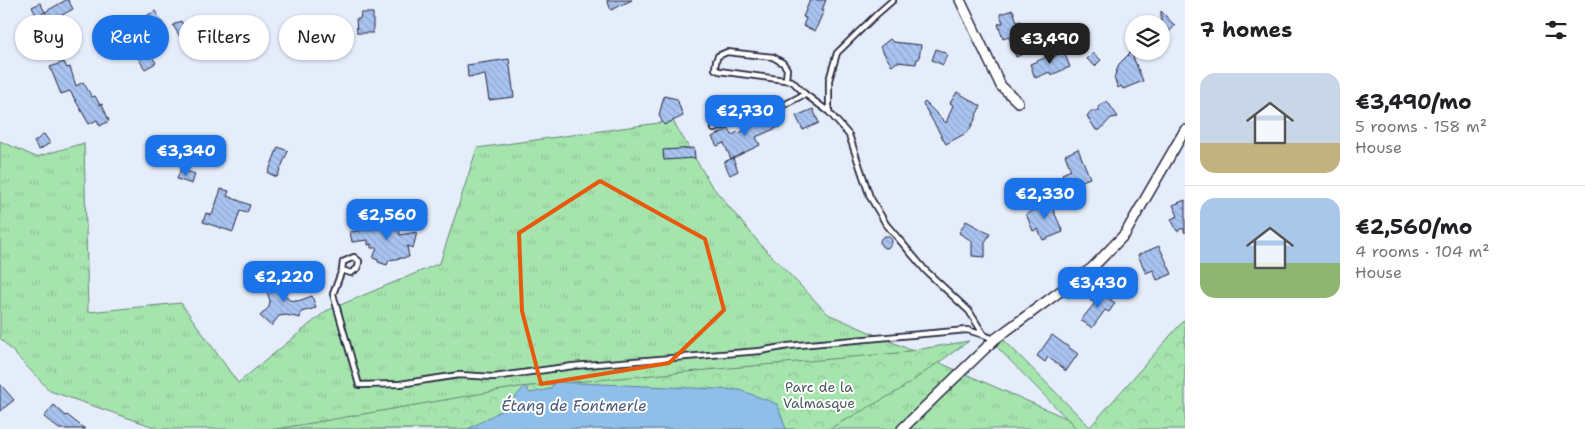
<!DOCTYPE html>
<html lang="en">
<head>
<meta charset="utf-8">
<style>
  body { margin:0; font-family:"Shantell Sans",sans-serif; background:#f6f6f6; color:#202124; height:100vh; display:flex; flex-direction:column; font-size:19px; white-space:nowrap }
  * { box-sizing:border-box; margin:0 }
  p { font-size:16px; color:#757577 }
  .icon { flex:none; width:28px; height:28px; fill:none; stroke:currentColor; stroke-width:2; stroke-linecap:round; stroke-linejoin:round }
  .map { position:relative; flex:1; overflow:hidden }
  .sheet { display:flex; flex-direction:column; background:#fff; width:400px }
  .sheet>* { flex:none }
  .top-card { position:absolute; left:15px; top:15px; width:475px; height:45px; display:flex; gap:10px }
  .tools { position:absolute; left:1125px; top:15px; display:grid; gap:10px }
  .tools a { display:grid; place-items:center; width:45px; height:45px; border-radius:50%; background:#fff; box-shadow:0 1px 4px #0004; font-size:25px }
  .price { position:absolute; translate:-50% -42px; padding:0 11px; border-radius:10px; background:#1a73e8; color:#fff; font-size:16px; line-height:32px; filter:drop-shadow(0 1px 2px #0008) }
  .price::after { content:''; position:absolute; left:50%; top:30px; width:15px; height:11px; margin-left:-8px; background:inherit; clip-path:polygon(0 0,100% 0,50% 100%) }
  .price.active { background:#222; color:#fff }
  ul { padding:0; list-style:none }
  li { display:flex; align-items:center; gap:15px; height:125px; padding:0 15px }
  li+li { border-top:1px solid #e0e0e0 }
  li span { display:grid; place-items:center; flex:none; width:140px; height:100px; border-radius:15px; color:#555 }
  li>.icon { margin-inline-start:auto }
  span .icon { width:60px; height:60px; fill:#fffc; stroke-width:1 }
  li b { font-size:21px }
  h2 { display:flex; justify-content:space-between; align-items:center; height:60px; padding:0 15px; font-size:21px }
  .tag { padding:0 18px; border-radius:22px; background:#fff; box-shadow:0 1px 4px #0004; font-size:18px; line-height:45px }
  .tag.active { background:#1a73e8; color:#fff }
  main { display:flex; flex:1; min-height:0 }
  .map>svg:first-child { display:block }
  .grass { fill:url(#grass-tufts); stroke:#648474 }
  .forest { fill:url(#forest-crowns); stroke:#648474 }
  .water { fill:#8fbee8; stroke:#6380a3 }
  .building { fill:url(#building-back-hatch); stroke:#22223b }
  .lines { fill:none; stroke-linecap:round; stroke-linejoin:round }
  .lane-casing { stroke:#22223b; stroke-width:8 }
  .street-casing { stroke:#22223b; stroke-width:12 }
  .lane { stroke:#fff; stroke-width:4.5 }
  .street { stroke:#fff; stroke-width:9 }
  .marked { fill:none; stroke:#e8590c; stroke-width:4; stroke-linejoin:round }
  .labels { text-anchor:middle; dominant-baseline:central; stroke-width:4; stroke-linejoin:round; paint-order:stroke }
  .park-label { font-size:14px; fill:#495c5d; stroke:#fff }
  .water-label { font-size:15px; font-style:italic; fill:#485978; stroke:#fff }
</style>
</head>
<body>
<main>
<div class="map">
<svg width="1185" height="429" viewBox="0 0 1185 429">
  <defs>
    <pattern id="grass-tufts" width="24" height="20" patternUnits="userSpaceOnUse" patternTransform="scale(1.25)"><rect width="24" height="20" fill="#a5e5ad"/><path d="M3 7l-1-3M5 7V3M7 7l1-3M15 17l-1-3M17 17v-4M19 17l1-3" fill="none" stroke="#8ec496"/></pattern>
    <pattern id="forest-crowns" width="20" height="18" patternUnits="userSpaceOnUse" patternTransform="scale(1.25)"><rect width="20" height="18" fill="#a5e5ad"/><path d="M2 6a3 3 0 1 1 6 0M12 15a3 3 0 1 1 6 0" fill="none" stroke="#8ec496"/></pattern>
    <pattern id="building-back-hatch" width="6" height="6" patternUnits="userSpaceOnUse" patternTransform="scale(1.25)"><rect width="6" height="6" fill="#a9c4f1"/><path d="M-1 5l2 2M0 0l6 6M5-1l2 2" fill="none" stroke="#91a8d0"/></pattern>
  </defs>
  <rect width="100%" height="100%" fill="#e5edfb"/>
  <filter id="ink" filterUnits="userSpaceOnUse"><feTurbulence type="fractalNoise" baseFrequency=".02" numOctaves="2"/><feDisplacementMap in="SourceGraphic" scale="10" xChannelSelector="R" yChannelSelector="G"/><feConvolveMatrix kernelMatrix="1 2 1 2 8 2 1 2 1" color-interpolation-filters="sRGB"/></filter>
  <g filter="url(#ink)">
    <path class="grass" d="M673,121L711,185L761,245L828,314L1089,428L1088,429H786L649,386L556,382L550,389L506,408L468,429H160L50,391L0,338V141L36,157L84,143L88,312L181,303L238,383L326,311L440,263L477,148Z"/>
    <path class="forest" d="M1185,319V429H1077L996,346L1004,340L1090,427Z
      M969,341L898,391L829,429H277L519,387L897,353Z"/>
    <path class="water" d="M555,382L740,390L777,404L786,429H468L506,408L525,386L530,393L550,389Z"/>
    <path class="building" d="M66,0H68L73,9L51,21L45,12Z
      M607,0H632L611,10Z
      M810,0H826L822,10H824L815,31L803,26L806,18L803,17Z
      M40,3L45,12L37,17L32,7Z
      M1013,10L1017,22L1021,21L1024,32L1019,34L1027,52L1016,57L1009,37L1003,39L998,24L1003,23L1000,14Z
      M155,11L167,30L144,43L156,63L145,69L126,39L148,25L143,18Z
      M1161,11L1175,26L1161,39Z
      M361,13H373V33H357L356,19H360Z
      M181,21L191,38L183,42L173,25Z
      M890,39L893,42L921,45L919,59H917L916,64L897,62L892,66L880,47Z
      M936,49L947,54L943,65L932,60Z
      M1064,52L1070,67L1051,75L1050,72L1035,78L1030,64L1049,56L1051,58Z
      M1131,52L1143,81L1123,89L1121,86L1118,88L1114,78L1119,64Z
      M1093,53L1101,60L1095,66L1087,59Z
      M509,59L514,97L489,100L485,75L468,77L467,65Z
      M64,62L67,68L70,67L76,86L83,82L92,97L95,96L100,105L102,104L109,121L100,126L97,120L89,124L70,91L61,94L50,67Z
      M957,92L981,106L976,115L977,116L968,132L946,144L923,104L925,102L946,123L953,105L950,103Z
      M664,96L677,99L683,116L664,125L659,115Z
      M1107,101L1118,117L1111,118L1100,130H1096L1087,116L1091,111H1099L1098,107Z
      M813,109L819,123L803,130L796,116Z
      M776,115L781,126L756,137L760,145L731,159L724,143L717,146L712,137L729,129L732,135L738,132L739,133Z
      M44,134L50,143L39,150L34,142Z
      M278,147L288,151L277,177L268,173Z
      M694,148L695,158L664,160L663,150Z
      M1078,149L1090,178L1067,187L1066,185L1061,187L1058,179L1063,177L1062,174L1071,170L1065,155Z
      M733,158L738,171L730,175L724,162Z
      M181,169L195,174L192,184L177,179Z
      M221,189L229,191L227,196L250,205L247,213L240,211L233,232L203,222L206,213L212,215Z
      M1047,196L1063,232L1043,240L1038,229L1033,231L1026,214L1041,207L1038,200Z
      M1185,200V233L1183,228L1177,231L1171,219L1178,216L1173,205Z
      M398,220L400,235L417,232L413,248L407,246L409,257L389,260L387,265L378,262V260L373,258L377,248H371V244L368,245V240L352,242L350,232L380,228V223Z
      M966,221L990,234L985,242V257L972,256V241L959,233Z
      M880 242a6 6 0 1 1 12 0a6 6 0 1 1-12 0Z
      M1159,246L1172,274L1157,280L1153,270L1146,273L1138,255Z
      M279,277L285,295L289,300L298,301L312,296L316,308L301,312L300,318L286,315L279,316L271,326L260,316L269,307L270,301L265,285L269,281Z
      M1098,290L1115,303L1109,312L1105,310L1092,328L1081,320L1095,303L1090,300Z
      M1052,335L1078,354L1066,371L1048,357L1045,362L1037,356Z
      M0,384L14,400L0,411Z
      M54,405L66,416L67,415L85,429H59L44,417Z"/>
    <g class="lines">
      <defs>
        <path id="lane" d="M893,0L877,14L837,53L829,80V112L849,135L870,197L886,224L926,271L969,311L984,335L994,339
          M786,79L787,69L783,63L773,57L727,52L718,56L716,61L715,69L719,71L792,81L805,94L829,112
          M714,129L778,108L805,94
          M342,270L351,273L358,268L359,261L354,257L343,262L342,270L333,294L359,385L400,384L459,375L494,377L573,366L760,351L788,346L967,330L984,335"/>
        <path id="street" d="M960,0L1001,86L1018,102
          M902,429L995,339L1092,268L1125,234L1185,130"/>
      </defs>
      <use href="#lane" class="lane-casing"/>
      <use href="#street" class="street-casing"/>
      <use href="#lane" class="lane"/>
      <use href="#street" class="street"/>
    </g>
  </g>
  <path class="marked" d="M600,181L705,239L724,310L669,363L541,384L522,311L519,233Z"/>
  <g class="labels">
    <g class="park-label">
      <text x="819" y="387">Parc de la<tspan x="819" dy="16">Valmasque</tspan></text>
    </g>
    <g class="water-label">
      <text x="574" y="406">Étang de Fontmerle</text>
    </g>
  </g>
</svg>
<div class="tools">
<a><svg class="icon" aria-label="layers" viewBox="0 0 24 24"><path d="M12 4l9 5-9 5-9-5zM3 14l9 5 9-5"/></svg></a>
</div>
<b class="price active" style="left:1050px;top:65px">€3,490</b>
<b class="price" style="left:745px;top:137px">€2,730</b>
<b class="price" style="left:186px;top:177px">€3,340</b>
<b class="price" style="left:1045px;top:220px">€2,330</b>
<b class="price" style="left:387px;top:241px">€2,560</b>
<b class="price" style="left:284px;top:303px">€2,220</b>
<b class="price" style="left:1098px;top:309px">€3,430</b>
<div class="top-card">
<a class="tag">Buy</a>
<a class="tag active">Rent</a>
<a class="tag">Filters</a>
<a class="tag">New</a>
</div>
</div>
<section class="sheet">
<h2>7 homes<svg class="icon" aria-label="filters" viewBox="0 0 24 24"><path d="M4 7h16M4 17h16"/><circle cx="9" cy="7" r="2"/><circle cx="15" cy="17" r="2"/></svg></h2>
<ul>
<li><span style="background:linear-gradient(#c9d6e8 70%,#c2b280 0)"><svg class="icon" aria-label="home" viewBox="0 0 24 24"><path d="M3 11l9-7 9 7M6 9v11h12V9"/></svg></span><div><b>€3,490/mo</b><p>5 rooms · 158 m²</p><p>House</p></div></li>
<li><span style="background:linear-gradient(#a9c7e8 65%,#8fb573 0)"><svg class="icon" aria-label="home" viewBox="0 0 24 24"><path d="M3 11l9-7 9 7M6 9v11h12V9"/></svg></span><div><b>€2,560/mo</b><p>4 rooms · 104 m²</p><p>House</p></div></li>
</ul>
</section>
</main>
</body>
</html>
